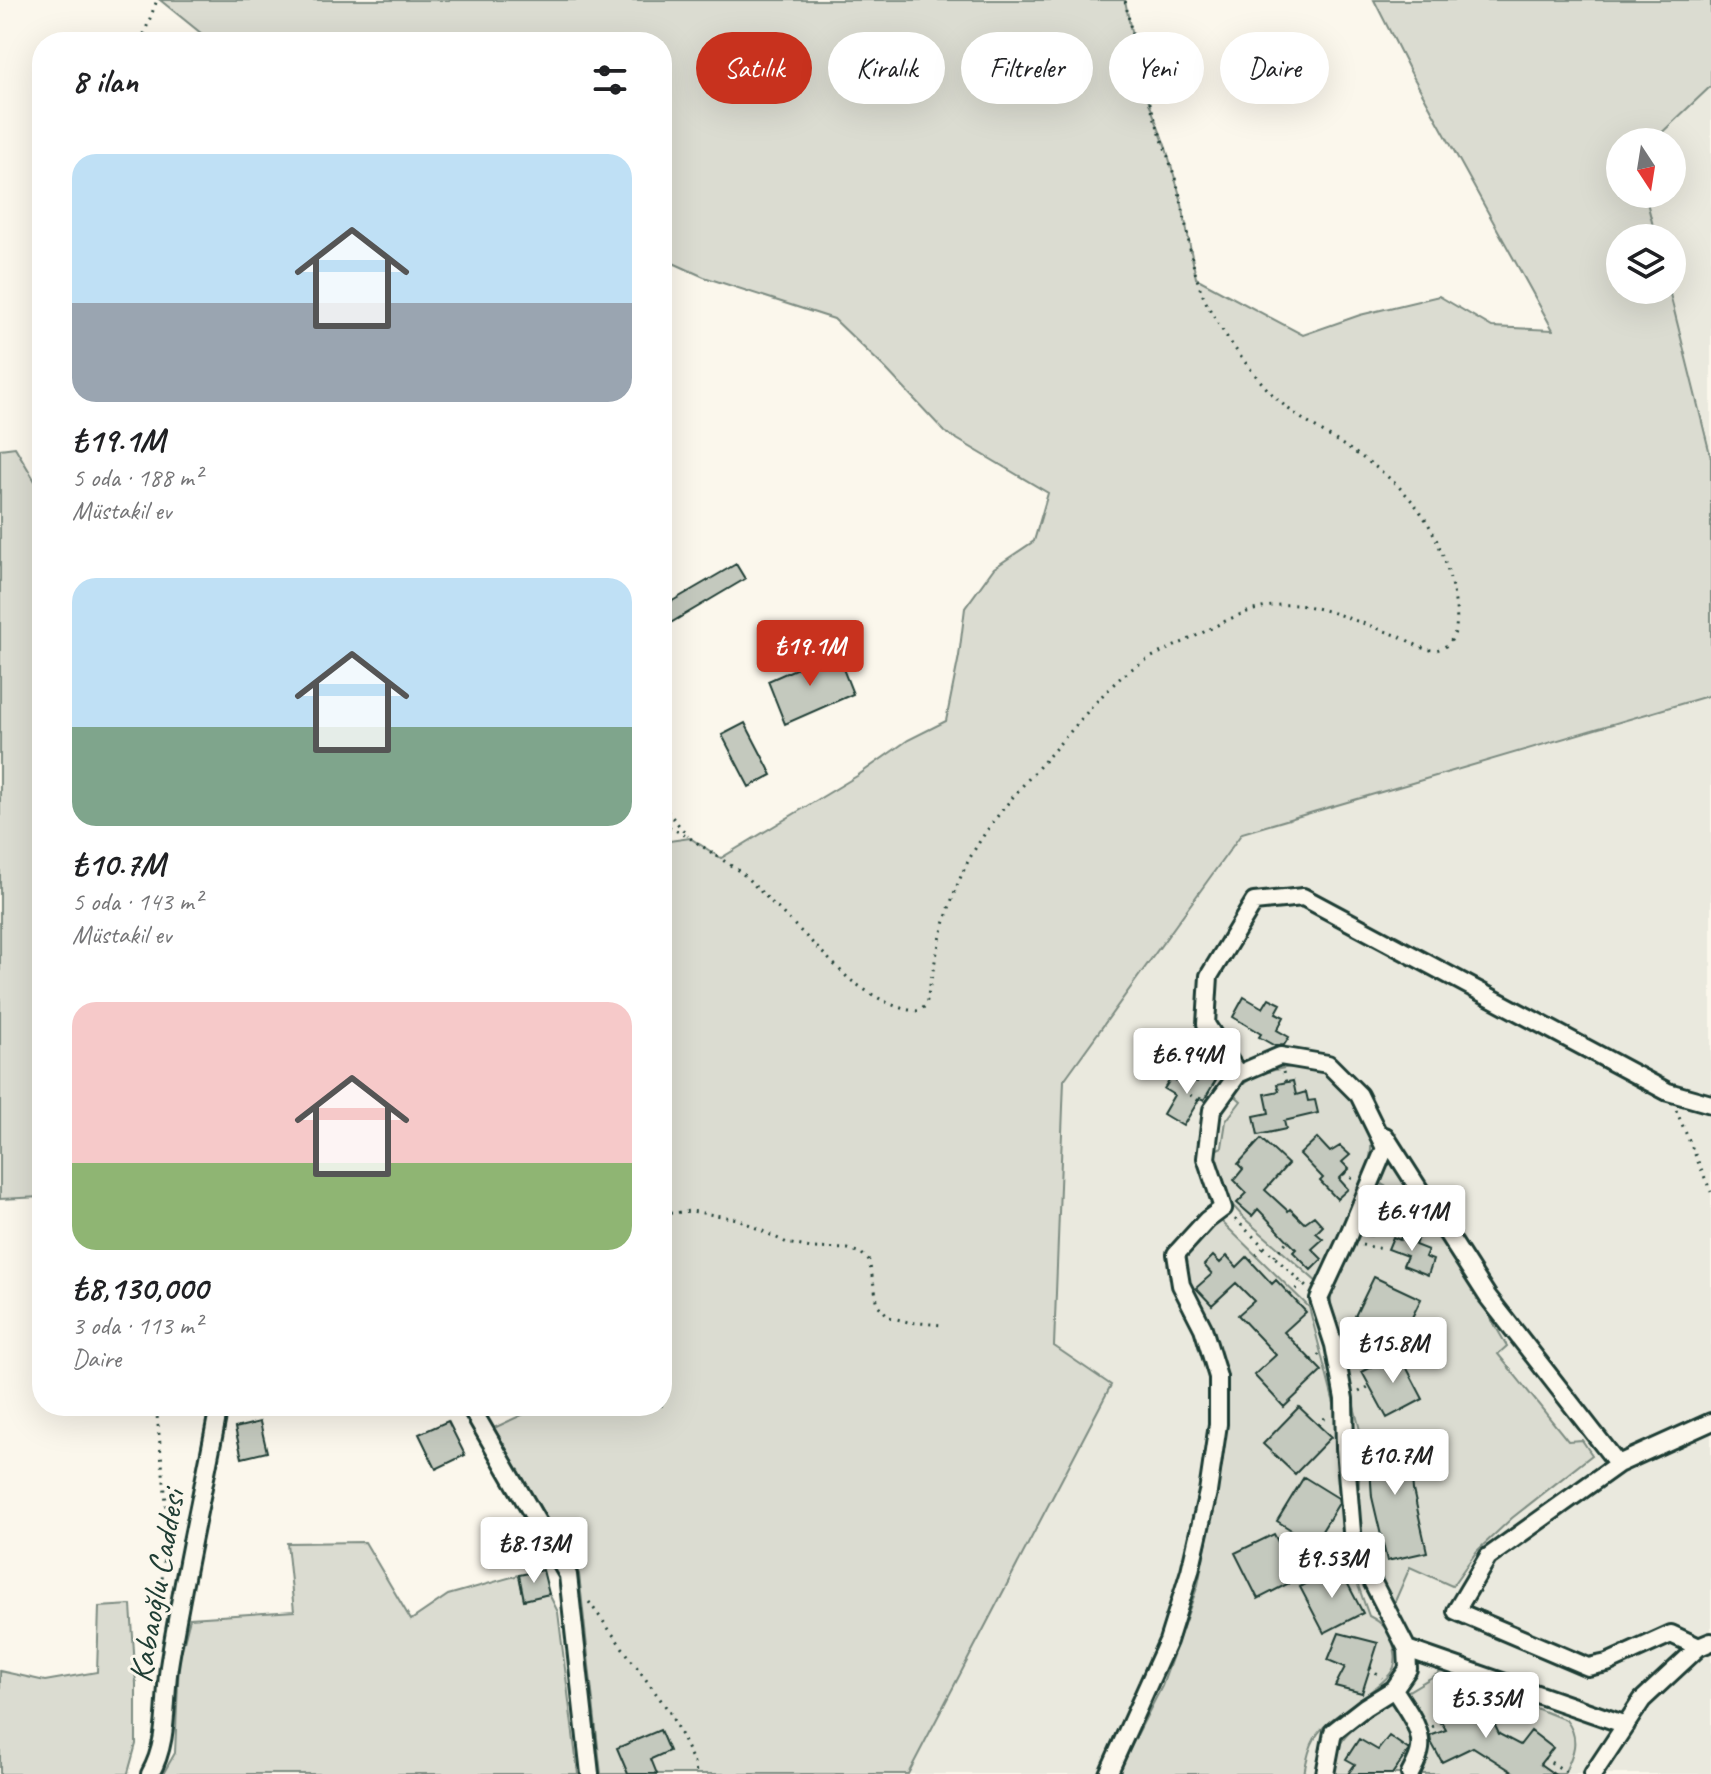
<!DOCTYPE html>
<html lang="tr">
<head>
<meta charset="utf-8">
<style>
  body { margin:0; font-family:Caveat,sans-serif; background:#f2f2f2; color:#202124; height:100vh; display:flex; flex-direction:column; font-size:30px; white-space:nowrap }
  * { box-sizing:border-box; margin:0 }
  p { font-size:26px; color:#757577 }
  .icon { flex:none; width:44px; height:44px; fill:none; stroke:currentColor; stroke-width:2; stroke-linecap:round; stroke-linejoin:round }
  .map { position:relative; flex:1; overflow:hidden }
  .side { position:absolute; left:32px; top:32px; width:640px; height:1384px; display:flex; flex-direction:column; background:#fff; border-radius:32px; box-shadow:0 8px 32px #0002 }
  .side>* { flex:none }
  .guide { position:absolute; left:696px; top:32px; width:760px; height:72px; display:flex; gap:16px }
  .needle { width:52px; rotate:168deg }
  .tools { position:absolute; left:1606px; top:128px; display:grid; gap:16px }
  .tools a { display:grid; place-items:center; width:80px; height:80px; border-radius:50%; background:#fff; box-shadow:0 8px 32px #0002; font-size:40px }
  .price { position:absolute; translate:-50% -68px; padding:0 18px; border-radius:8px; background:#fff; color:#222; font-size:26px; line-height:52px; filter:drop-shadow(0 2px 4px #0008) }
  .price::after { content:''; position:absolute; left:50%; top:48px; width:24px; height:18px; margin-left:-12px; background:inherit; clip-path:polygon(0 0,100% 0,50% 100%) }
  .price.selected { background:#c8321e; color:#fff }
  ul { padding:0; list-style:none }
  li { display:grid; align-content:center; gap:16px; height:424px; padding:0 40px }
  li span { display:grid; place-items:center; height:248px; border-radius:24px; color:#555 }
  li>.icon { margin-inline-start:auto }
  span .icon { width:144px; height:144px; fill:#fffc; stroke-width:1 }
  li b { font-size:34px }
  h2 { display:flex; justify-content:space-between; align-items:center; height:96px; padding:0 40px; font-size:34px }
  .pill { padding:0 28px; border-radius:36px; background:#fff; box-shadow:0 8px 32px #0002; font-size:28px; line-height:72px }
  .pill.selected { background:#c8321e; color:#fff }
  .map>svg:first-child { display:block }
  .built { fill:#eae9de }
  .green { fill:#dbdcd1; stroke:#7d8c82; stroke-width:2 }
  .building { fill:#c4c9be; stroke:#1f3d34; stroke-width:2 }
  .lines { fill:none; stroke-linecap:round; stroke-linejoin:round }
  .minor-casing { stroke:#1f3d34; stroke-width:22 }
  .path { stroke:#1f3d34; stroke-width:3; stroke-dasharray:2 6; stroke-linecap:butt }
  .minor { stroke:#fbf7ec; stroke-width:16 }
  .labels { text-anchor:middle; dominant-baseline:central; stroke-width:6; stroke-linejoin:round; paint-order:stroke }
  .street-label { font-size:34px; fill:#1f3d34; stroke:#fbf7ec }
</style>
</head>
<body>
<div class="map">
<svg width="1711" height="1774" viewBox="0 0 1711 1774">
  <rect width="100%" height="100%" fill="#fbf7ec"/>
  <filter id="ink" filterUnits="userSpaceOnUse"><feTurbulence type="fractalNoise" baseFrequency=".0125" numOctaves="2"/><feDisplacementMap in="SourceGraphic" scale="16" xChannelSelector="R" yChannelSelector="G"/><feConvolveMatrix kernelMatrix="1 2 1 2 8 2 1 2 1" color-interpolation-filters="sRGB"/></filter>
  <g filter="url(#ink)">
    <path class="built" d="M1711,86V458L1669,290H1672V238H1656L1645,194H1672V142H1652Z
      M1711,695V1774H908L1110,1386L1054,1346L1064,1080L1243,833Z"/>
    <path class="green" d="M160,0H1125L1134,47L1150,105L1166,148L1181,199L1196,278L1303,335L1360,315L1439,296L1492,327L1553,330L1410,71L1374,0H1711V86L1652,142H1620V194H1645L1656,238H1620V290H1669L1711,458V695L1242,833L1064,1080L1054,1346L1111,1385L908,1774H601L579,1574L494,1428L541,1406H662V842L690,838L721,858L857,776L908,740L946,721L959,656L965,608L994,568L1034,541L1048,493L945,432L886,369L834,319L704,277L662,258V42H212Z
      M15,447L42,493V1197L0,1199V449Z
      M1293,1067C1326,1067 1343,1081 1359,1109C1364,1119 1369,1127 1371,1139C1372,1150 1370,1160 1368,1170L1318,1283L1245,1219L1224,1196L1211,1152L1222,1147L1226,1121L1241,1101L1233,1094C1249,1075 1268,1070 1293,1067Z
      M1389,1155L1476,1293L1507,1346L1498,1354L1568,1441L1582,1440L1592,1455L1512,1518L1477,1551L1452,1586L1410,1567L1393,1606L1363,1554L1356,1523L1362,1438L1331,1315V1293L1359,1234L1371,1236L1392,1190L1381,1184Z
      M1219,1219L1309,1307L1338,1419L1344,1546L1369,1616C1381,1622 1389,1629 1393,1643C1395,1651 1397,1659 1394,1667C1387,1688 1330,1712 1315,1738C1309,1748 1306,1762 1304,1774H1117L1162,1686L1198,1585L1222,1465L1228,1413L1227,1384L1221,1355L1214,1338L1191,1293L1183,1267L1189,1251Z
      M365,1542L411,1620L448,1595L519,1575L524,1599L549,1594L558,1612L578,1774H163L175,1753L179,1661L190,1618L294,1611L287,1543Z
      M131,1605L136,1684V1744L128,1773L127,1774H0V1671L45,1681L97,1672L99,1607Z
      M1442,1671L1566,1720C1581,1739 1573,1755 1564,1774H1335C1335,1764 1336,1752 1341,1743C1353,1721 1418,1686 1442,1671Z"/>
    <path class="building" d="M736,564L745,579L662,628V607Z
      M836,651L853,694L785,724L768,681Z
      M745,723L772,775L749,787L722,735Z
      M1244,997L1263,1008L1269,998L1281,1004L1276,1013L1284,1017L1277,1030L1289,1037L1284,1045L1275,1046L1259,1037L1261,1034L1233,1017Z
      M1204,1070L1217,1078L1204,1100L1200,1098L1183,1126L1163,1114L1174,1095L1164,1089L1171,1078L1180,1083L1184,1075L1197,1082Z
      M1293,1081L1296,1095L1306,1092L1308,1101L1315,1100L1318,1113L1284,1121L1286,1129L1258,1135L1254,1116L1269,1113L1265,1094L1279,1091L1277,1084Z
      M1317,1138L1330,1152L1340,1146L1350,1155L1342,1162L1349,1169L1339,1179L1348,1189L1337,1199L1320,1181L1323,1178L1300,1154Z
      M1261,1139L1288,1164L1265,1190L1288,1211L1290,1209L1304,1223L1314,1216L1323,1226L1316,1233L1323,1239L1312,1249L1322,1259L1311,1270L1293,1252L1296,1249L1258,1209L1252,1216L1237,1203L1247,1193L1234,1180L1243,1169L1238,1164Z
      M1403,1231L1418,1237L1415,1245L1428,1250L1425,1257L1433,1260L1428,1275L1403,1265L1407,1256L1388,1249L1393,1237L1400,1240Z
      M1213,1256L1220,1263L1227,1256L1237,1267L1247,1257L1272,1284L1276,1280L1306,1312L1284,1332L1322,1371L1284,1407L1254,1375L1276,1355L1238,1315L1254,1301L1236,1283L1212,1305L1196,1288L1212,1274L1204,1265Z
      M1374,1277L1421,1299L1402,1338L1355,1316Z
      M1399,1353L1423,1399L1387,1418L1362,1372Z
      M1299,1407L1331,1437L1295,1474L1263,1444Z
      M448,1421L465,1455L436,1469L419,1434Z
      M260,1422L267,1452L242,1458L235,1428Z
      M1409,1435L1413,1490L1427,1552L1387,1561L1372,1497L1368,1438Z
      M1304,1477L1338,1498L1339,1503L1314,1544L1277,1521Z
      M1274,1534L1297,1579L1258,1599L1235,1553Z
      M1339,1567L1363,1613L1324,1633L1300,1587Z
      M543,1570L549,1594L524,1600L519,1575Z
      M1339,1633L1378,1643L1362,1693L1335,1686L1345,1667L1328,1660Z
      M1453,1695L1462,1715L1485,1705L1499,1734L1520,1745L1531,1731L1553,1748L1540,1764L1554,1774H1516L1473,1747L1442,1762L1431,1742L1430,1736L1446,1730L1432,1705Z
      M660,1730L669,1751L651,1759L657,1774H628L617,1748Z
      M1389,1736L1409,1750L1392,1774H1348L1355,1764L1346,1759L1359,1739L1378,1750Z"/>
    <g class="lines">
      <defs>
        <path id="minor" d="M1238,1074L1206,1024L1209,976L1254,902L1303,897L1668,1092L1711,1104
          M1385,1136L1488,1297L1618,1464
          M470,1406L568,1575L590,1774
          M1699,1647L1671,1634L1607,1663L1588,1667L1456,1611L1488,1557L1618,1464L1711,1422
          M1407,1649L1626,1725
          M1394,1689C1404,1706 1423,1728 1420,1749C1419,1758 1414,1766 1410,1774
          M150,1774C170,1740 163,1698 170,1660C184,1575 203,1491 219,1406
          M1108,1774L1168,1641L1190,1571L1208,1492L1218,1424V1377L1203,1328L1181,1285L1176,1254L1207,1220L1223,1208L1206,1158L1212,1110L1238,1074L1280,1056L1328,1064L1359,1095L1385,1148L1346,1241L1319,1299L1334,1345L1344,1399L1345,1448L1353,1544L1407,1649L1408,1669L1394,1689L1365,1707L1333,1732L1325,1774
          M1593,1774L1642,1700L1699,1647L1711,1642"/>
      </defs>
      <use href="#minor" class="minor-casing"/>
      <path class="path" d="M141,42L157,0
        M662,805L688,836
        M662,823L690,838L742,873L849,979C869,993 895,1011 920,1011L926,1005C935,960 943,917 962,874C984,824 1026,783 1061,742C1083,718 1103,691 1129,671C1149,656 1174,647 1196,636C1216,626 1236,614 1258,609C1295,599 1320,608 1354,620C1368,625 1382,630 1396,635C1407,639 1420,649 1431,650C1438,651 1446,647 1450,642C1462,626 1455,601 1451,583C1435,515 1401,481 1343,445C1320,430 1294,416 1275,397C1253,375 1222,333 1208,306C1190,272 1189,233 1180,196C1172,164 1159,134 1150,103C1139,69 1132,35 1125,0
        M1283,1072L1286,1082
        M1190,1095L1199,1101
        M1676,1110L1711,1192
        M1344,1173L1354,1180
        M662,1214L691,1211L738,1219L787,1243L811,1248L848,1249L861,1253L869,1261L878,1305L889,1317L908,1322L942,1325
        M1235,1219L1307,1288
        M1362,1245L1383,1249
        M1274,1256L1288,1240
        M1251,1261L1264,1247
        M1290,1295L1302,1283
        M1346,1337L1371,1323
        M1311,1360L1320,1354
        M1359,1392L1370,1386
        M1318,1425L1328,1415
        M1362,1466L1370,1463
        M1370,1540L1382,1538
        M1287,1560L1339,1547
        M589,1602L669,1711L695,1765L696,1774
        M155,1642L163,1571L166,1501L156,1406
        M1370,1667L1382,1678
        M1495,1725L1508,1701
        M1432,1727L1441,1722
        M1544,1758L1570,1774"/>
      <use href="#minor" class="minor"/>
    </g>
  </g>
  <g class="labels">
    <g class="street-label">
      <text transform="translate(156 1586) rotate(-80)">Kabaoğlu Caddesi</text>
    </g>
  </g>
</svg>
<div class="tools">
<a><svg class="needle" viewBox="-14 -14 28 28"><path d="M0-13l5 13h-10z" fill="#e53935"/><path d="M0 13l5-13h-10z" fill="#757577"/></svg></a>
<a><svg class="icon" aria-label="layers" viewBox="0 0 24 24"><path d="M12 4l9 5-9 5-9-5zM3 14l9 5 9-5"/></svg></a>
</div>
<b class="price selected" style="left:810px;top:688px">₺19.1M</b>
<b class="price" style="left:1187px;top:1096px">₺6.94M</b>
<b class="price" style="left:1412px;top:1253px">₺6.41M</b>
<b class="price" style="left:1393px;top:1385px">₺15.8M</b>
<b class="price" style="left:1395px;top:1497px">₺10.7M</b>
<b class="price" style="left:534px;top:1585px">₺8.13M</b>
<b class="price" style="left:1332px;top:1600px">₺9.53M</b>
<b class="price" style="left:1486px;top:1740px">₺5.35M</b>
<div class="guide">
<a class="pill selected">Satılık</a>
<a class="pill">Kiralık</a>
<a class="pill">Filtreler</a>
<a class="pill">Yeni</a>
<a class="pill">Daire</a>
</div>
<section class="side">
<h2>8 ilan<svg class="icon" aria-label="filters" viewBox="0 0 24 24"><path d="M4 7h16M4 17h16"/><circle cx="9" cy="7" r="2"/><circle cx="15" cy="17" r="2"/></svg></h2>
<ul>
<li><span style="background:linear-gradient(#bfe0f5 60%,#9aa5b1 0)"><svg class="icon" aria-label="home" viewBox="0 0 24 24"><path d="M3 11l9-7 9 7M6 9v11h12V9"/></svg></span><div><b>₺19.1M</b><p>5 oda · 188 m²</p><p>Müstakil ev</p></div></li>
<li><span style="background:linear-gradient(#bfe0f5 60%,#7fa58c 0)"><svg class="icon" aria-label="home" viewBox="0 0 24 24"><path d="M3 11l9-7 9 7M6 9v11h12V9"/></svg></span><div><b>₺10.7M</b><p>5 oda · 143 m²</p><p>Müstakil ev</p></div></li>
<li><span style="background:linear-gradient(#f6c9c9 65%,#8fb573 0)"><svg class="icon" aria-label="home" viewBox="0 0 24 24"><path d="M3 11l9-7 9 7M6 9v11h12V9"/></svg></span><div><b>₺8,130,000</b><p>3 oda · 113 m²</p><p>Daire</p></div></li>
</ul>
</section>
</div>
</body>
</html>
